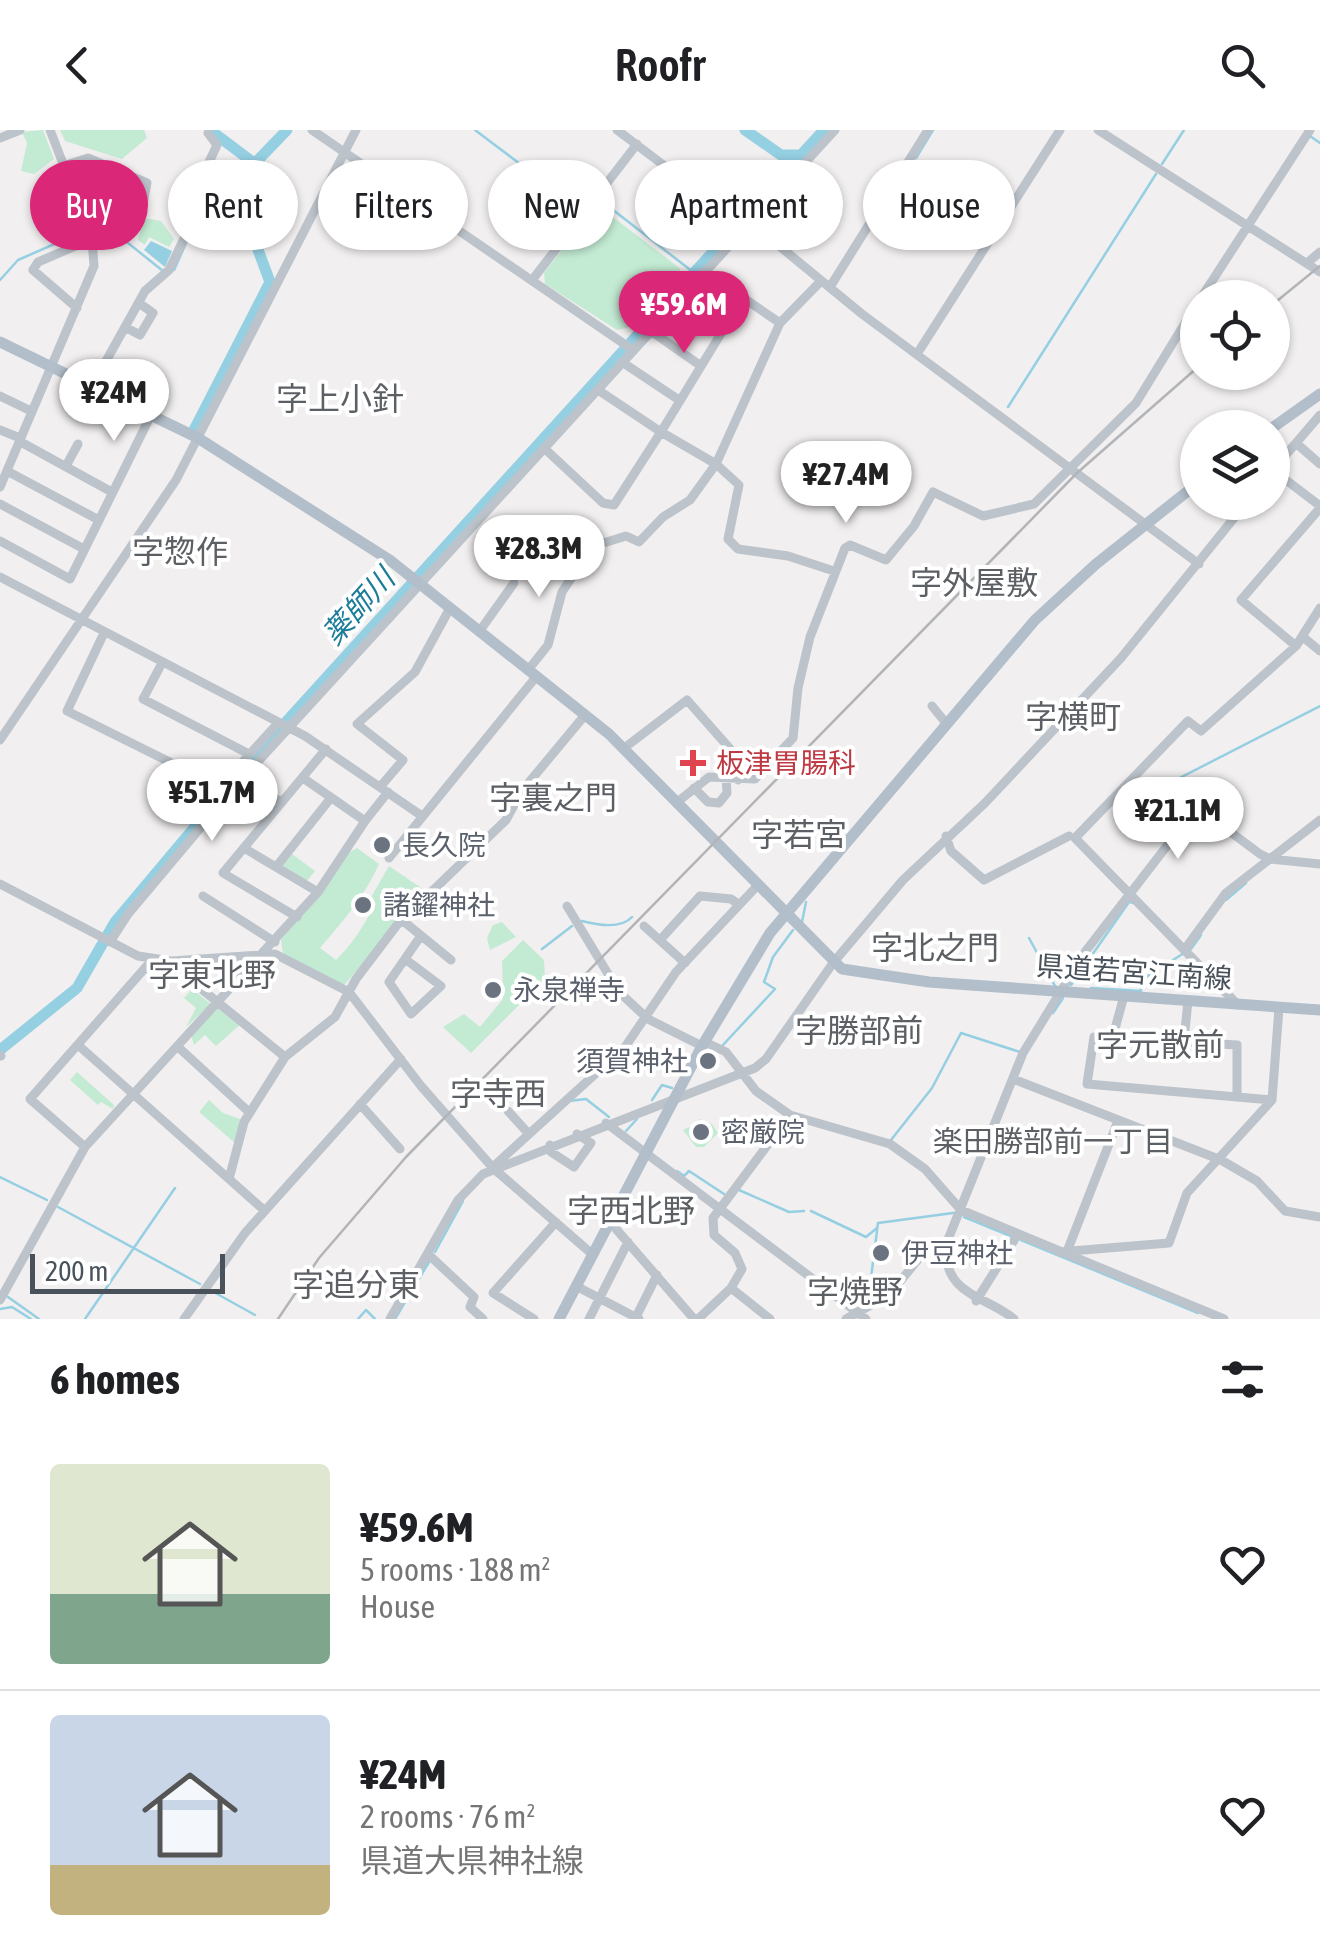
<!DOCTYPE html>
<html lang="en">
<head>
<meta charset="utf-8">
<style>
  body { margin:0; font-family:"Asap Condensed","Noto Sans JP",sans-serif; background:#f2f2f2; color:#202124; height:100vh; display:flex; flex-direction:column; font-size:38px; white-space:nowrap }
  * { box-sizing:border-box; margin:0 }
  p { font-size:32px; color:#757577 }
  .icon { flex:none; width:55px; height:55px; fill:none; stroke:currentColor; stroke-width:2; stroke-linecap:round; stroke-linejoin:round }
  .map { position:relative; height:1189px; overflow:hidden }
  .panel { display:flex; flex-direction:column; background:#fff; flex:1 }
  .panel>* { flex:none }
  .banner { position:absolute; left:30px; top:30px; width:1260px; height:90px; display:flex; gap:20px }
  .tools { position:absolute; left:1180px; top:150px; display:grid; gap:20px }
  .tools a { display:grid; place-items:center; width:110px; height:110px; border-radius:50%; background:#fff; box-shadow:0 2px 8px #0004; font-size:50px }
  .scale { position:absolute; left:30px; bottom:25px; width:195px; box-sizing:border-box; padding-left:10px; border:5px solid #49525a; border-top:0; font-size:28px; line-height:35px; white-space:nowrap; color:#49525a; -webkit-text-stroke:8px #fff; paint-order:stroke }
  .price { position:absolute; translate:-50% -85px; padding:0 22px; border-radius:35px; background:#fff; color:#222; font-size:32px; line-height:65px; filter:drop-shadow(0 2px 5px #0008) }
  .price::after { content:''; position:absolute; left:50%; top:60px; width:30px; height:22px; margin-left:-15px; background:inherit; clip-path:polygon(0 0,100% 0,50% 100%) }
  .price.current { background:#db2777; color:#fff }
  ul { padding:0; list-style:none }
  li { display:flex; align-items:center; gap:30px; height:250px; padding:0 50px }
  li+li { border-top:2px solid #e0e0e0 }
  li span { display:grid; place-items:center; flex:none; width:280px; height:200px; border-radius:10px; color:#555 }
  li>.icon { margin-inline-start:auto }
  span .icon { width:120px; height:120px; fill:#fffc; stroke-width:1 }
  li b { font-size:42px }
  h2 { display:flex; justify-content:space-between; align-items:center; height:120px; padding:0 50px; font-size:42px }
  .tag { padding:0 35px; border-radius:45px; background:#fff; box-shadow:0 2px 8px #0004; font-size:35px; line-height:90px }
  .tag.current { background:#db2777; color:#fff }
  header { display:flex; justify-content:space-between; align-items:center; height:130px; padding:0 50px; background:#fff; font-size:45px; font-weight:600 }
  .map>svg:first-child { display:block }
  .green { fill:#c3ead3 }
  .water { fill:#95cfe2 }
  .lines { fill:none; stroke-linecap:round; stroke-linejoin:round }
  .stream { stroke:#95cfe2; stroke-width:2.5 }
  .river { stroke:#95cfe2; stroke-width:11 }
  .minor { stroke:#bcc3ca; stroke-width:9 }
  .major { stroke:#b2beca; stroke-width:11 }
  .rail { stroke:#b2b4b8; stroke-width:2.5 }
  .health-dot { fill:#e0444e; stroke:#fff; stroke-width:4 }
  .worship-dot { fill:#6b7280; stroke:#fff; stroke-width:4 }
  .labels { text-anchor:middle; dominant-baseline:central; stroke-width:8; stroke-linejoin:round; paint-order:stroke }
  .health-label { font-size:28px; fill:#be3a42; stroke:#fff; text-anchor:start }
  .worship-label { font-size:28px; fill:#5b616d; stroke:#fff; text-anchor:start }
  .street-label { font-size:28px; fill:#49525a; stroke:#fff }
  .water-label { font-size:30px; font-style:italic; fill:#1d7c99; stroke:#fff }
  .neighbourhood-label { font-size:30px; fill:#5c5f63; stroke:#fff }
  .quarter-label { font-size:32px; fill:#5c5f63; stroke:#fff }
</style>
</head>
<body>
<header><svg class="icon" aria-label="back" viewBox="0 0 24 24"><path d="M15 5l-7 7 7 7"/></svg>Roofr<svg class="icon" aria-label="search" viewBox="0 0 24 24"><circle cx="10" cy="10" r="6"/><path d="M15 15l6 6"/></svg></header>
<div class="map">
<svg width="1320" height="1189" viewBox="0 0 1320 1189">
  <rect width="100%" height="100%" fill="#f1efef"/>
  <path class="green" d="M43,0L54,29L34,44L21,41L27,13L22,2Z
    M60,0H144L147,8L122,29L65,11Z
    M601,78L681,139L627,198L617,200L545,154L544,143L593,79Z
    M144,88L161,91L174,109L169,117L149,107L145,115L138,110Z
    M357,718L379,734C365,766 343,791 320,818L336,830C356,810 362,797 376,774L370,769L389,736L427,762L344,855L283,824L281,810L343,726Z
    M292,724L315,741L306,752L282,736Z
    M502,792L516,807L490,820L487,808L493,795Z
    M523,810L544,830L545,849L471,923L443,897L464,884L480,897L503,869L502,831Z
    M192,859L211,874L186,897L196,878L184,868Z
    M220,876L241,894L216,916L205,905L194,915L191,905Z
    M77,942L114,975L113,979L101,972L98,975L70,950Z
    M209,970L223,983L240,989L235,1013L199,982Z
    M699,989L712,994L718,1003L704,1017H696L683,1000L689,997L695,1006L705,1007V999L693,997Z"/>
  <path class="water" d="M151,111L172,121L165,137L144,120Z"/>
  <g class="lines">
    <path class="stream" d="M475,0L581,80
      M1310,6L1320,13
      M916,28L933,0
      M1162,34L1184,0
      M599,69L693,142
      M198,75L217,71L234,55
      M92,99L113,101L163,141
      M174,140L191,102
      M0,150L18,130L84,101
      M1008,277L1156,44
      M287,591V592
      M1164,656L1320,576
      M1226,770L1246,753
      M582,791C597,795 621,799 632,787
      M802,792L806,772
      M1029,808L1055,856
      M542,819L572,796
      M1191,819L1201,805
      M1071,855L1129,772L1134,773
      M1091,858L1141,861L1140,851L1184,823
      M1053,883L1063,868
      M722,916L775,859L764,852L773,827L793,800
      M652,970L662,955L672,958
      M569,971L586,969L609,987
      M626,1001L637,989
      M891,1010L932,958L961,903L1020,922
      M677,1041L684,1046L689,1041L724,1064
      M0,1047L47,1070
      M739,1060L789,1082L804,1081
      M58,1077L200,1154
      M811,1081L866,1107L877,1098
      M964,1087L1013,1107
      M1021,1110L1198,1183
      M435,1122L463,1071
      M210,1160L255,1185
      M8,1167L39,1189
      M868,1171L878,1093L953,1083
      M0,1179L12,1177L31,1189
      M85,1189L175,1058
      M358,1189L366,1180L375,1189
      M395,1189L429,1132"/>
    <path class="river" d="M210,0L254,33
      M745,0L781,25H801L824,0
      M193,302L270,152L234,55L287,0
      M0,920L77,858L115,792L247,635L801,25"/>
    <path class="minor" d="M312,0L633,220
      M617,0L731,86L761,101L862,184L1199,434
      M1098,0L1320,142
      M0,8L20,0
      M63,36L88,28L147,53L140,90L100,72L80,80
      M1307,133L1320,122
      M704,141L780,193
      M533,149L637,14
      M830,157L928,0
      M1201,168L1310,0
      M742,169L661,302L716,334L739,355L728,409L738,419L788,426L834,441
      M678,170L721,202
      M77,178L33,140L38,132L92,109
      M125,197L140,205L153,183L139,173
      M651,201L701,236
      M917,224L1060,0
      M622,232L679,270
      M91,258L145,161L169,140L192,92L197,58L217,15L208,3
      M0,266L31,281
      M0,300L20,308
      M19,311L110,361
      M1296,313L1320,334
      M544,318L603,373L614,375L661,302L598,260
      M66,336L78,314
      M1273,340L1320,376
      M7,341L97,389
      M1272,341L1320,285
      M0,357L94,136L92,109L50,0
      M0,374L84,419
      M0,411L70,449L151,285
      M0,447L305,606L422,686
      M479,502L514,453
      M104,503L67,581L220,657
      M1303,507L1320,521
      M1296,516L1241,470L1320,378
      M162,533L143,569L249,624
      M528,540L548,515L562,462L576,441L597,415L626,406L639,412L663,387L690,370L716,334L780,193L821,151
      M932,576L946,593
      M0,610L176,350L356,0
      M623,619L687,570L739,629L738,650
      M1180,653L1197,677L1260,724L1270,729L1320,734
      M221,656L278,593
      M380,657L403,630L357,594L415,542L450,478
      M694,658L708,672L719,673L727,663L726,647
      M232,661L283,671
      M676,673L709,647L755,649L793,608L798,558L810,507L845,418L850,415L886,430L914,396L933,362L983,386L1034,374L1136,273L1198,172
      M365,691L388,662
      M946,706L951,721L984,750L1069,706
      M244,718L318,762
      M389,728L536,547
      M276,737L330,669
      M0,754L138,826L171,831L275,824L349,862L421,956L493,1038L592,1124
      M203,766L275,812
      M567,776L619,862L648,889L702,916
      M297,787L223,743L326,619
      M402,790L451,830
      M644,796L685,833
      M660,810L700,766L731,769L738,774
      M110,812L128,784L233,659L835,0
      M1185,819L1226,763L1320,690
      M405,829L441,856L411,884L389,852L420,807
      M167,831L285,927
      M1238,875L1075,708L1188,591L1201,601L1296,516L1320,478
      M1113,906L1124,866
      M1184,910L1188,871
      M705,912L726,922L756,961L790,985L890,1014L925,1039L961,1080L1224,1189
      M78,915L265,1081
      M177,916L249,982
      M0,925L1,926
      M1013,949L1221,1030L1257,1051L1285,1081L1320,1087
      M1237,966V915L1094,907L1087,954L1272,970
      M360,974L400,1019
      M508,981L528,1003
      M606,993L866,1189
      M550,1015L551,1022L574,1037L591,1013L577,1004
      M85,1017L30,969L152,830
      M495,1035L625,917L676,842L758,755
      M229,1049L244,992L285,927L335,887L356,849L397,795L506,690L521,662L585,585
      M610,1092L694,1189
      M1068,1119L1118,991
      M1059,1122L1169,1113L1187,1063L1272,970L1279,878
      M429,1125L474,1167L470,1177L483,1189
      M576,1156L639,1189
      M731,1158L770,1189
      M0,1170L85,1017L318,762L365,691L303,648
      M976,1171L1018,1104
      M184,1189L245,1103L401,929
      M390,1189L458,1070L483,1044L755,938L766,929L833,833L903,750L985,673L1121,528L1247,372
      M534,1189L493,1163L556,1092
      M589,1189L628,1112
      M635,1189L657,1145
      M698,1189L731,1158L742,1139L735,1123L714,1105L713,1088L790,985
      M846,1189L889,1165L929,1116L945,1117
      M1014,1189C985,1165 946,1167 945,1117L1023,923L1085,822L1197,677"/>
    <path class="major" d="M0,212L198,308L391,431L609,604L842,839L929,852L1320,880
      M1272,298L1320,264
      M559,1189L702,916L770,803L1035,490L1096,434L1198,353"/>
    <path class="rail" d="M1272,175L1320,136
      M278,1189L319,1128L406,1027L1077,343L1198,237"/>
  </g>
  <path class="health-dot" d="M688 618h10v10h10v10h-10v10h-10v-10h-10v-10h10z"/>
  <g class="worship-dot">
    <circle cx="382" cy="715" r="10"/>
    <circle cx="363" cy="775" r="10"/>
    <circle cx="493" cy="860" r="10"/>
    <circle cx="708" cy="931" r="10"/>
    <circle cx="701" cy="1002" r="10"/>
    <circle cx="881" cy="1123" r="10"/>
  </g>
  <g class="labels">
    <g class="health-label">
      <text x="716" y="633">板津胃腸科</text>
    </g>
    <g class="worship-label">
      <text x="402" y="715">長久院</text>
      <text x="383" y="775">諸鑃神社</text>
      <text x="513" y="860">永泉禅寺</text>
      <text x="688" y="931" text-anchor="end">須賀神社</text>
      <text x="721" y="1002">密厳院</text>
      <text x="901" y="1123">伊豆神社</text>
    </g>
    <g class="street-label">
      <text transform="translate(1134 842) rotate(4)">県道若宮江南線</text>
    </g>
    <g class="water-label">
      <text transform="translate(358 476) rotate(-48)">薬師川</text>
    </g>
    <g class="neighbourhood-label">
      <text x="1053" y="1011">楽田勝部前一丁目</text>
    </g>
    <g class="quarter-label">
      <text x="340" y="268">字上小針</text>
      <text x="180" y="421">字惣作</text>
      <text x="974" y="452">字外屋敷</text>
      <text x="1073" y="586">字横町</text>
      <text x="553" y="667">字裏之門</text>
      <text x="799" y="704">字若宮</text>
      <text x="935" y="817">字北之門</text>
      <text x="212" y="844">字東北野</text>
      <text x="859" y="900">字勝部前</text>
      <text x="1160" y="914">字元散前</text>
      <text x="498" y="963">字寺西</text>
      <text x="631" y="1080">字西北野</text>
      <text x="356" y="1154">字追分東</text>
      <text x="855" y="1161">字焼野</text>
    </g>
  </g>
</svg>
<div class="tools">
<a><svg class="icon" aria-label="locate" viewBox="0 0 24 24"><circle cx="12" cy="12" r="6"/><path d="M12 2v4M12 18v4M2 12h4M18 12h4"/></svg></a>
<a><svg class="icon" aria-label="layers" viewBox="0 0 24 24"><path d="M12 4l9 5-9 5-9-5zM3 14l9 5 9-5"/></svg></a>
</div>
<div class="scale">200 m</div>
<b class="price current" style="left:684px;top:226px">¥59.6M</b>
<b class="price" style="left:114px;top:314px">¥24M</b>
<b class="price" style="left:846px;top:396px">¥27.4M</b>
<b class="price" style="left:539px;top:470px">¥28.3M</b>
<b class="price" style="left:212px;top:714px">¥51.7M</b>
<b class="price" style="left:1178px;top:732px">¥21.1M</b>
<div class="banner">
<a class="tag current">Buy</a>
<a class="tag">Rent</a>
<a class="tag">Filters</a>
<a class="tag">New</a>
<a class="tag">Apartment</a>
<a class="tag">House</a>
</div>
</div>
<section class="panel">
<h2>6 homes<svg class="icon" aria-label="filters" viewBox="0 0 24 24"><path d="M4 7h16M4 17h16"/><circle cx="9" cy="7" r="2"/><circle cx="15" cy="17" r="2"/></svg></h2>
<ul>
<li><span style="background:linear-gradient(#dfe7d0 65%,#7fa58c 0)"><svg class="icon" aria-label="home" viewBox="0 0 24 24"><path d="M3 11l9-7 9 7M6 9v11h12V9"/></svg></span><div><b>¥59.6M</b><p>5 rooms · 188 m²</p><p>House</p></div><svg class="icon" aria-label="heart" viewBox="0 0 24 24"><path d="M12 20l-8-8c-3-5 5-10 8-4 3-6 11-1 8 4z"/></svg></li>
<li><span style="background:linear-gradient(#c9d6e8 75%,#c2b280 0)"><svg class="icon" aria-label="home" viewBox="0 0 24 24"><path d="M3 11l9-7 9 7M6 9v11h12V9"/></svg></span><div><b>¥24M</b><p>2 rooms · 76 m²</p><p>県道大県神社線</p></div><svg class="icon" aria-label="heart" viewBox="0 0 24 24"><path d="M12 20l-8-8c-3-5 5-10 8-4 3-6 11-1 8 4z"/></svg></li>
</ul>
</section>
</body>
</html>
